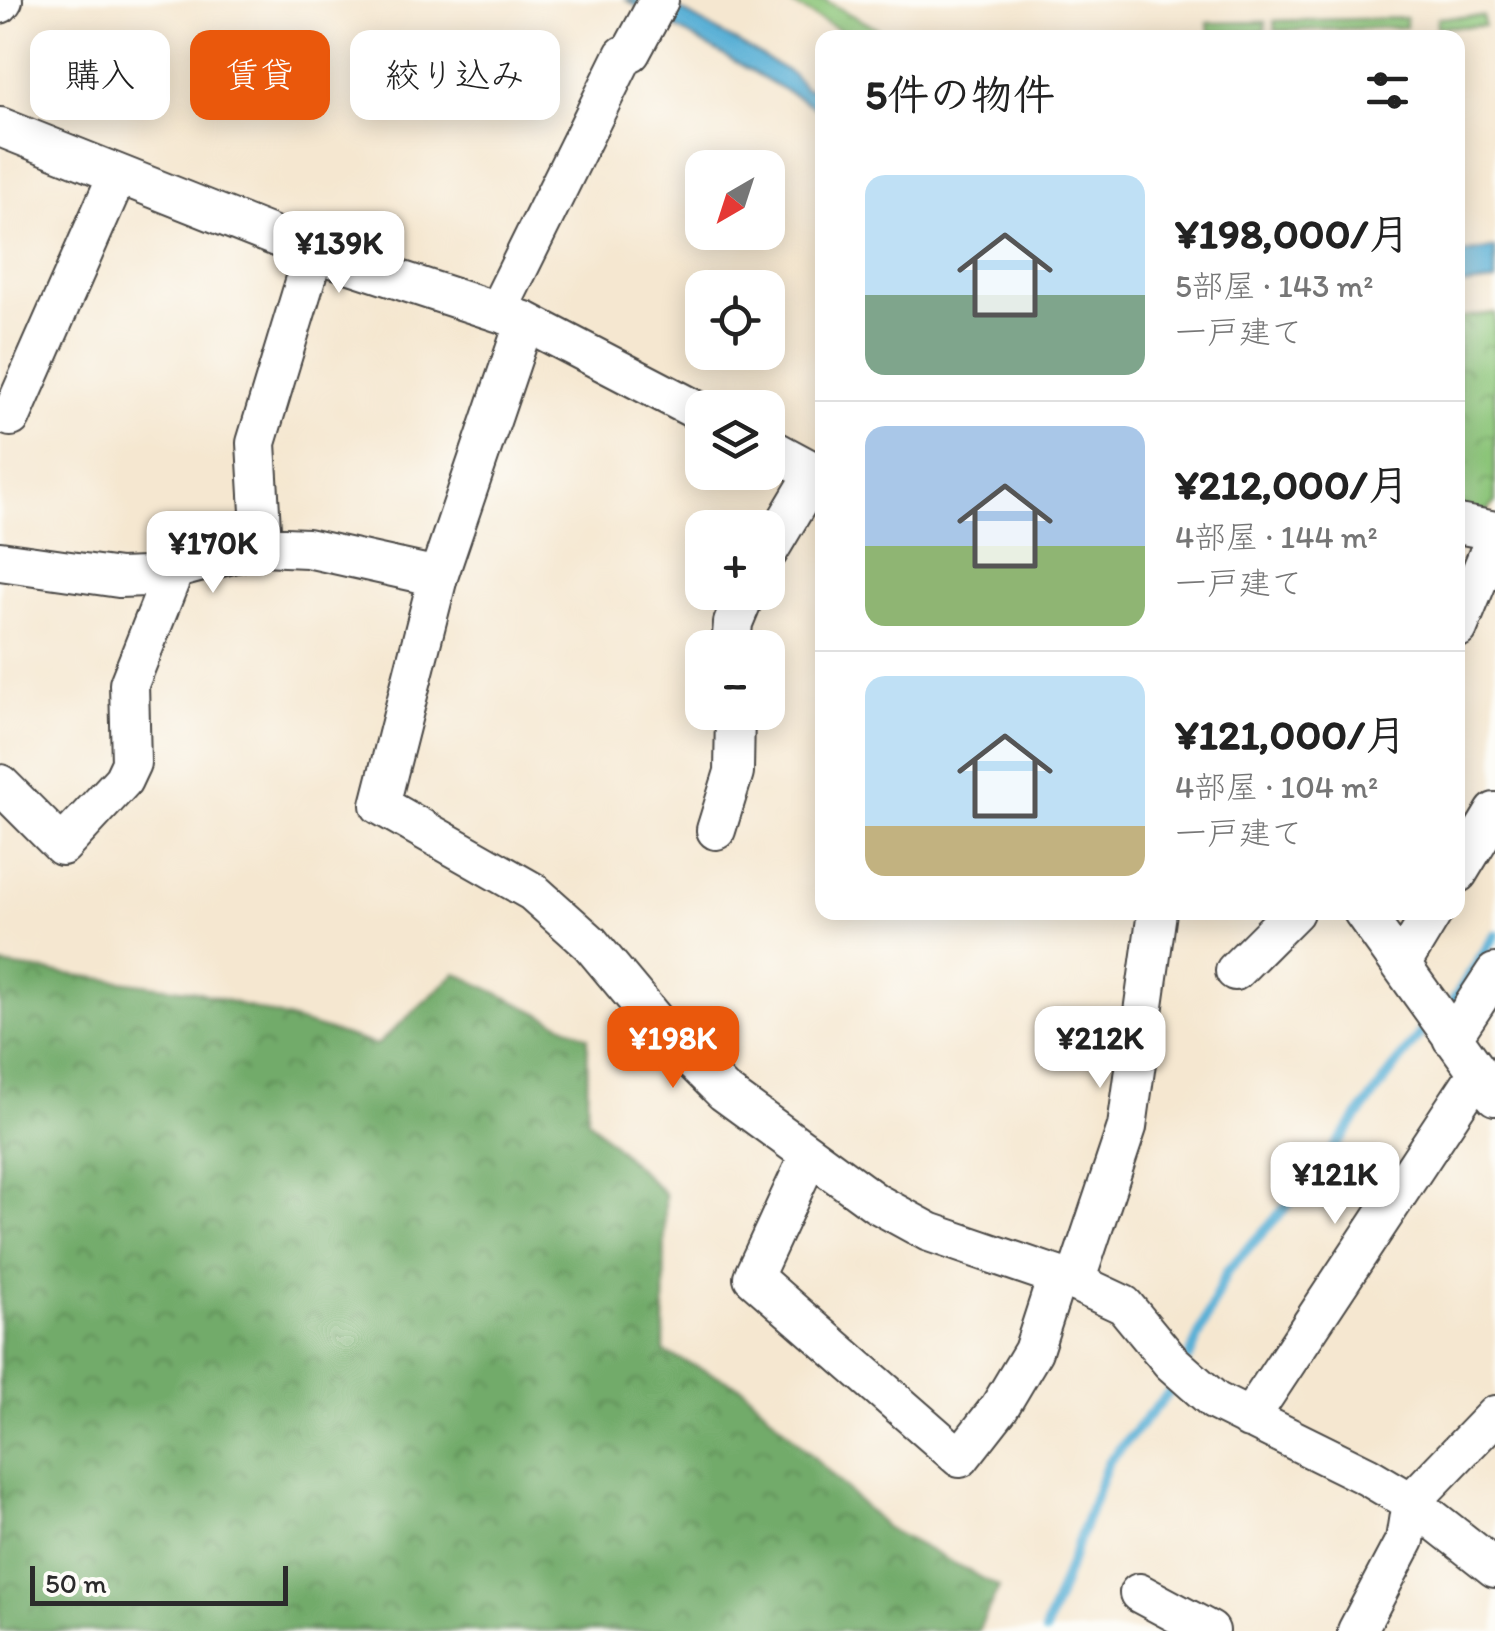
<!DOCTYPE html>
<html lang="ja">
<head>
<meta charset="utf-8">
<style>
  body { margin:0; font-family:Itim,"Klee One",sans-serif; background:#f6f6f6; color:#222; height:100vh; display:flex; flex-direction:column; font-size:38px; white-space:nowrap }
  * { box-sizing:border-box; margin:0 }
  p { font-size:32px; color:#767676 }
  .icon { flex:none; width:55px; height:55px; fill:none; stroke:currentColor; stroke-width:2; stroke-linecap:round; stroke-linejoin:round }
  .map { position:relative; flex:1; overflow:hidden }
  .sheet { position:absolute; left:815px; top:30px; width:650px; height:890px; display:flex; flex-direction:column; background:#fff; border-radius:20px; box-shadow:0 5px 25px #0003 }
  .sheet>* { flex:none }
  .guide { position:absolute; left:30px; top:30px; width:635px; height:90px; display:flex; gap:20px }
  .needle { width:65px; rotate:219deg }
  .controls { position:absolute; left:685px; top:150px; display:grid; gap:20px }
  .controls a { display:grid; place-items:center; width:100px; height:100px; border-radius:20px; background:#fff; box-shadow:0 5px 25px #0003; font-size:50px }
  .scale { position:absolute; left:30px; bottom:25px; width:258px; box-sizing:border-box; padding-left:10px; border:5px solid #2b2b2b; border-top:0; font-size:28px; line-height:35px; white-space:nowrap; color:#2b2b2b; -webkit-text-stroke:8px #fdfcf7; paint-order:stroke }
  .price { position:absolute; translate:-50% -85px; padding:0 22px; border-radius:20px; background:#fff; color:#222; font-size:32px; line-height:65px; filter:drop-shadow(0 2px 5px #0008) }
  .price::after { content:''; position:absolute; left:50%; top:60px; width:30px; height:22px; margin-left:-15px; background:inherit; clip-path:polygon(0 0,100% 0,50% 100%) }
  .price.selected { background:#ea580c; color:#fff }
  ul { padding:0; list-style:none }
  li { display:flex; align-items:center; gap:30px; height:250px; padding:0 50px }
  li+li { border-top:2px solid #e0e0e0 }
  li span { display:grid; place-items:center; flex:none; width:280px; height:200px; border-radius:20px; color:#555 }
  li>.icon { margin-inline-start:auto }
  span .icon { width:120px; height:120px; fill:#fffc; stroke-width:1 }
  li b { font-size:42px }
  h2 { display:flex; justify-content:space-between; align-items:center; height:120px; padding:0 50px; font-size:42px }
  .pill { padding:0 35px; border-radius:20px; background:#fff; box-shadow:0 5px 25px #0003; font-size:35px; line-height:90px }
  .pill.selected { background:#ea580c; color:#fff }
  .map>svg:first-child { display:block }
  .grass { fill:url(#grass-tufts); stroke:#5c7852; stroke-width:2.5 }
  .forest { fill:url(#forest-crowns); stroke:#4e6b4a; stroke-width:2.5 }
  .park { fill:url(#park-crowns); stroke:#5c7852; stroke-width:2.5 }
  .water { fill:#5ab0d6; stroke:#426e80; stroke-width:2.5 }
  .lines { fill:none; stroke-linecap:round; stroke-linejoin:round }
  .stream { stroke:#5ab0d6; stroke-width:10 }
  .minor-casing { stroke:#494744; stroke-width:42 }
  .minor { stroke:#fff; stroke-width:38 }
</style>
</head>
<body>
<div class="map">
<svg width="1495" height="1631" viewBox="0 0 1495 1631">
  <defs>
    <pattern id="grass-tufts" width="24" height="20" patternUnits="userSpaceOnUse" patternTransform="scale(2.5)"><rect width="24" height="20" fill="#8dc67a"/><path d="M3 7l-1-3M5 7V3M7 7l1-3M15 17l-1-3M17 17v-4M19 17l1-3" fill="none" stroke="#73a164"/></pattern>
    <pattern id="forest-crowns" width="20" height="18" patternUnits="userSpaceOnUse" patternTransform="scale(2.5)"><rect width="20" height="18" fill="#72ab6a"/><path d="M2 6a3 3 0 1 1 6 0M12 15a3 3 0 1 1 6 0" fill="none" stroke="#5e8b57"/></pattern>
    <pattern id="park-crowns" width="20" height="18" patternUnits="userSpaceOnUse" patternTransform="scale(2.5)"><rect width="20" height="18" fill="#8dc67a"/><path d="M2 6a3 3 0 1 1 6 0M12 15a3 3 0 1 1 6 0" fill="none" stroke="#73a164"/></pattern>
  </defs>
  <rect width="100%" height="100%" fill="#fdfcf7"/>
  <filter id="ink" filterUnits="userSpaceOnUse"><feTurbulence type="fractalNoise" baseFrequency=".01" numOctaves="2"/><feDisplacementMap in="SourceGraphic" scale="20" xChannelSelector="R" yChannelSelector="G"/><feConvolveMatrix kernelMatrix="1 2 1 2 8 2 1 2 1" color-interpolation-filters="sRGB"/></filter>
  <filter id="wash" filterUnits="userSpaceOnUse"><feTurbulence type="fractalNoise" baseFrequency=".0048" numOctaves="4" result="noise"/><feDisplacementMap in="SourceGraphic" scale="40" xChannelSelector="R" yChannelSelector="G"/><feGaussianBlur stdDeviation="2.25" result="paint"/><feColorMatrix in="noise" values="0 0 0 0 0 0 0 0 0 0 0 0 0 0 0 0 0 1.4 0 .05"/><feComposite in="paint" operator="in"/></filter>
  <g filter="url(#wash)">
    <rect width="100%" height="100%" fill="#f5e7d0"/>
    <path class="grass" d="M784,0H824L893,37H853Z
      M1483,16L1484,26L1437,27V18Z
      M1406,18V27L1275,31L1274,21Z
      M1265,22V31L1209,32L1208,23Z"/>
    <path class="forest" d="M0,965L195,991L377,1045L456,973L588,1037L587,1119L665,1194L664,1352L742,1387L885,1527L999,1587L978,1631H0Z"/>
    <path class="park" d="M1495,313V502L1487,511L1458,517V318Z"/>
    <path class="water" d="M626,0H663L794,75L805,88L822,90V111Z
      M1495,248V282L1458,286V254Z"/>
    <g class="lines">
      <path class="stream" d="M1452,1002L1495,935
        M1189,1358L1227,1271L1307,1184L1422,1031
        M1045,1631L1108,1462L1173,1388"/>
    </g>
  </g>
  <g filter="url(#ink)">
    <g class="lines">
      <defs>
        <path id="minor" d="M0,4L3,0
          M0,127L314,252L525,321L702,413
          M497,312L624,55L631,52L659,0
          M525,321L438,577L380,805L533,892L590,943L665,1033L724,1092L876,1203L929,1232L1075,1282L1124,1305L1171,1362L1215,1401L1367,1476L1411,1502L1495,1568
          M11,417L118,174
          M768,447L822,476
          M1458,524L1495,531
          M262,546L256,443L314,252
          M768,552L815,473
          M0,561L119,578L146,577L262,546L307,548L438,577
          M1458,628L1495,538
          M731,648L733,623L746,592
          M0,784L62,846L123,780L131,763L129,684L173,573
          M716,830L734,772L735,712
          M1458,873L1495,812
          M1363,912L1495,1096
          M1401,965L1433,912
          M1235,971L1294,912
          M1452,1038L1495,973
          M809,1156L753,1277L960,1458L999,1408L1033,1351L1057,1277
          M1075,1282L1127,1127L1157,912
          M1249,1419L1477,1074
          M1139,1593L1210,1631
          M1357,1631L1405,1540L1411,1502L1495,1415"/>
      </defs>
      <use href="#minor" class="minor-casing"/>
      <use href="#minor" class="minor"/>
    </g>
  </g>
</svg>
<div class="controls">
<a><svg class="needle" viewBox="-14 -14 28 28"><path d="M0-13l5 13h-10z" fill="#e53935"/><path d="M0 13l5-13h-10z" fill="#767676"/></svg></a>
<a><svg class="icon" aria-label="locate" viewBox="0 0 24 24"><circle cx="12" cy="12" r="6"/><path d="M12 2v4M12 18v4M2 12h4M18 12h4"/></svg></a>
<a><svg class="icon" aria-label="layers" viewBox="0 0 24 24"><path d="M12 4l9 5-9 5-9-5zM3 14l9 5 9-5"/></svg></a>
<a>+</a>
<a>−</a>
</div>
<div class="scale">50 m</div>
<b class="price" style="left:339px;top:296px">¥139K</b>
<b class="price" style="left:213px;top:596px">¥170K</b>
<b class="price selected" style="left:673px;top:1091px">¥198K</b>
<b class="price" style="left:1100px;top:1091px">¥212K</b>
<b class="price" style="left:1335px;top:1227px">¥121K</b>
<div class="guide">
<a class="pill">購入</a>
<a class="pill selected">賃貸</a>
<a class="pill">絞り込み</a>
</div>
<section class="sheet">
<h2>5件の物件<svg class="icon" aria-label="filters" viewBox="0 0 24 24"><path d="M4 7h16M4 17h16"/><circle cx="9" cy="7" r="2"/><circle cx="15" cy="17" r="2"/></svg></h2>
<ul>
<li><span style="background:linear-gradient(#bfe0f5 60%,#7fa58c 0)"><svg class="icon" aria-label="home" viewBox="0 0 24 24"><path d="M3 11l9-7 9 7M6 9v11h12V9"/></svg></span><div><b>¥198,000/月</b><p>5部屋 · 143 m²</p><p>一戸建て</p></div></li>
<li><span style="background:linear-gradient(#a9c7e8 60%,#8fb573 0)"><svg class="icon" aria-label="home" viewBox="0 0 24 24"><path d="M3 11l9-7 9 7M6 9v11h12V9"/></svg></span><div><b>¥212,000/月</b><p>4部屋 · 144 m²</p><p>一戸建て</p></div></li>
<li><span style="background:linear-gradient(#bfe0f5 75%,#c2b280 0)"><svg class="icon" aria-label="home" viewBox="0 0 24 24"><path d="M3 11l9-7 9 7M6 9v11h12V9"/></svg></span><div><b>¥121,000/月</b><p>4部屋 · 104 m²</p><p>一戸建て</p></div></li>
</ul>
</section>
</div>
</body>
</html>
